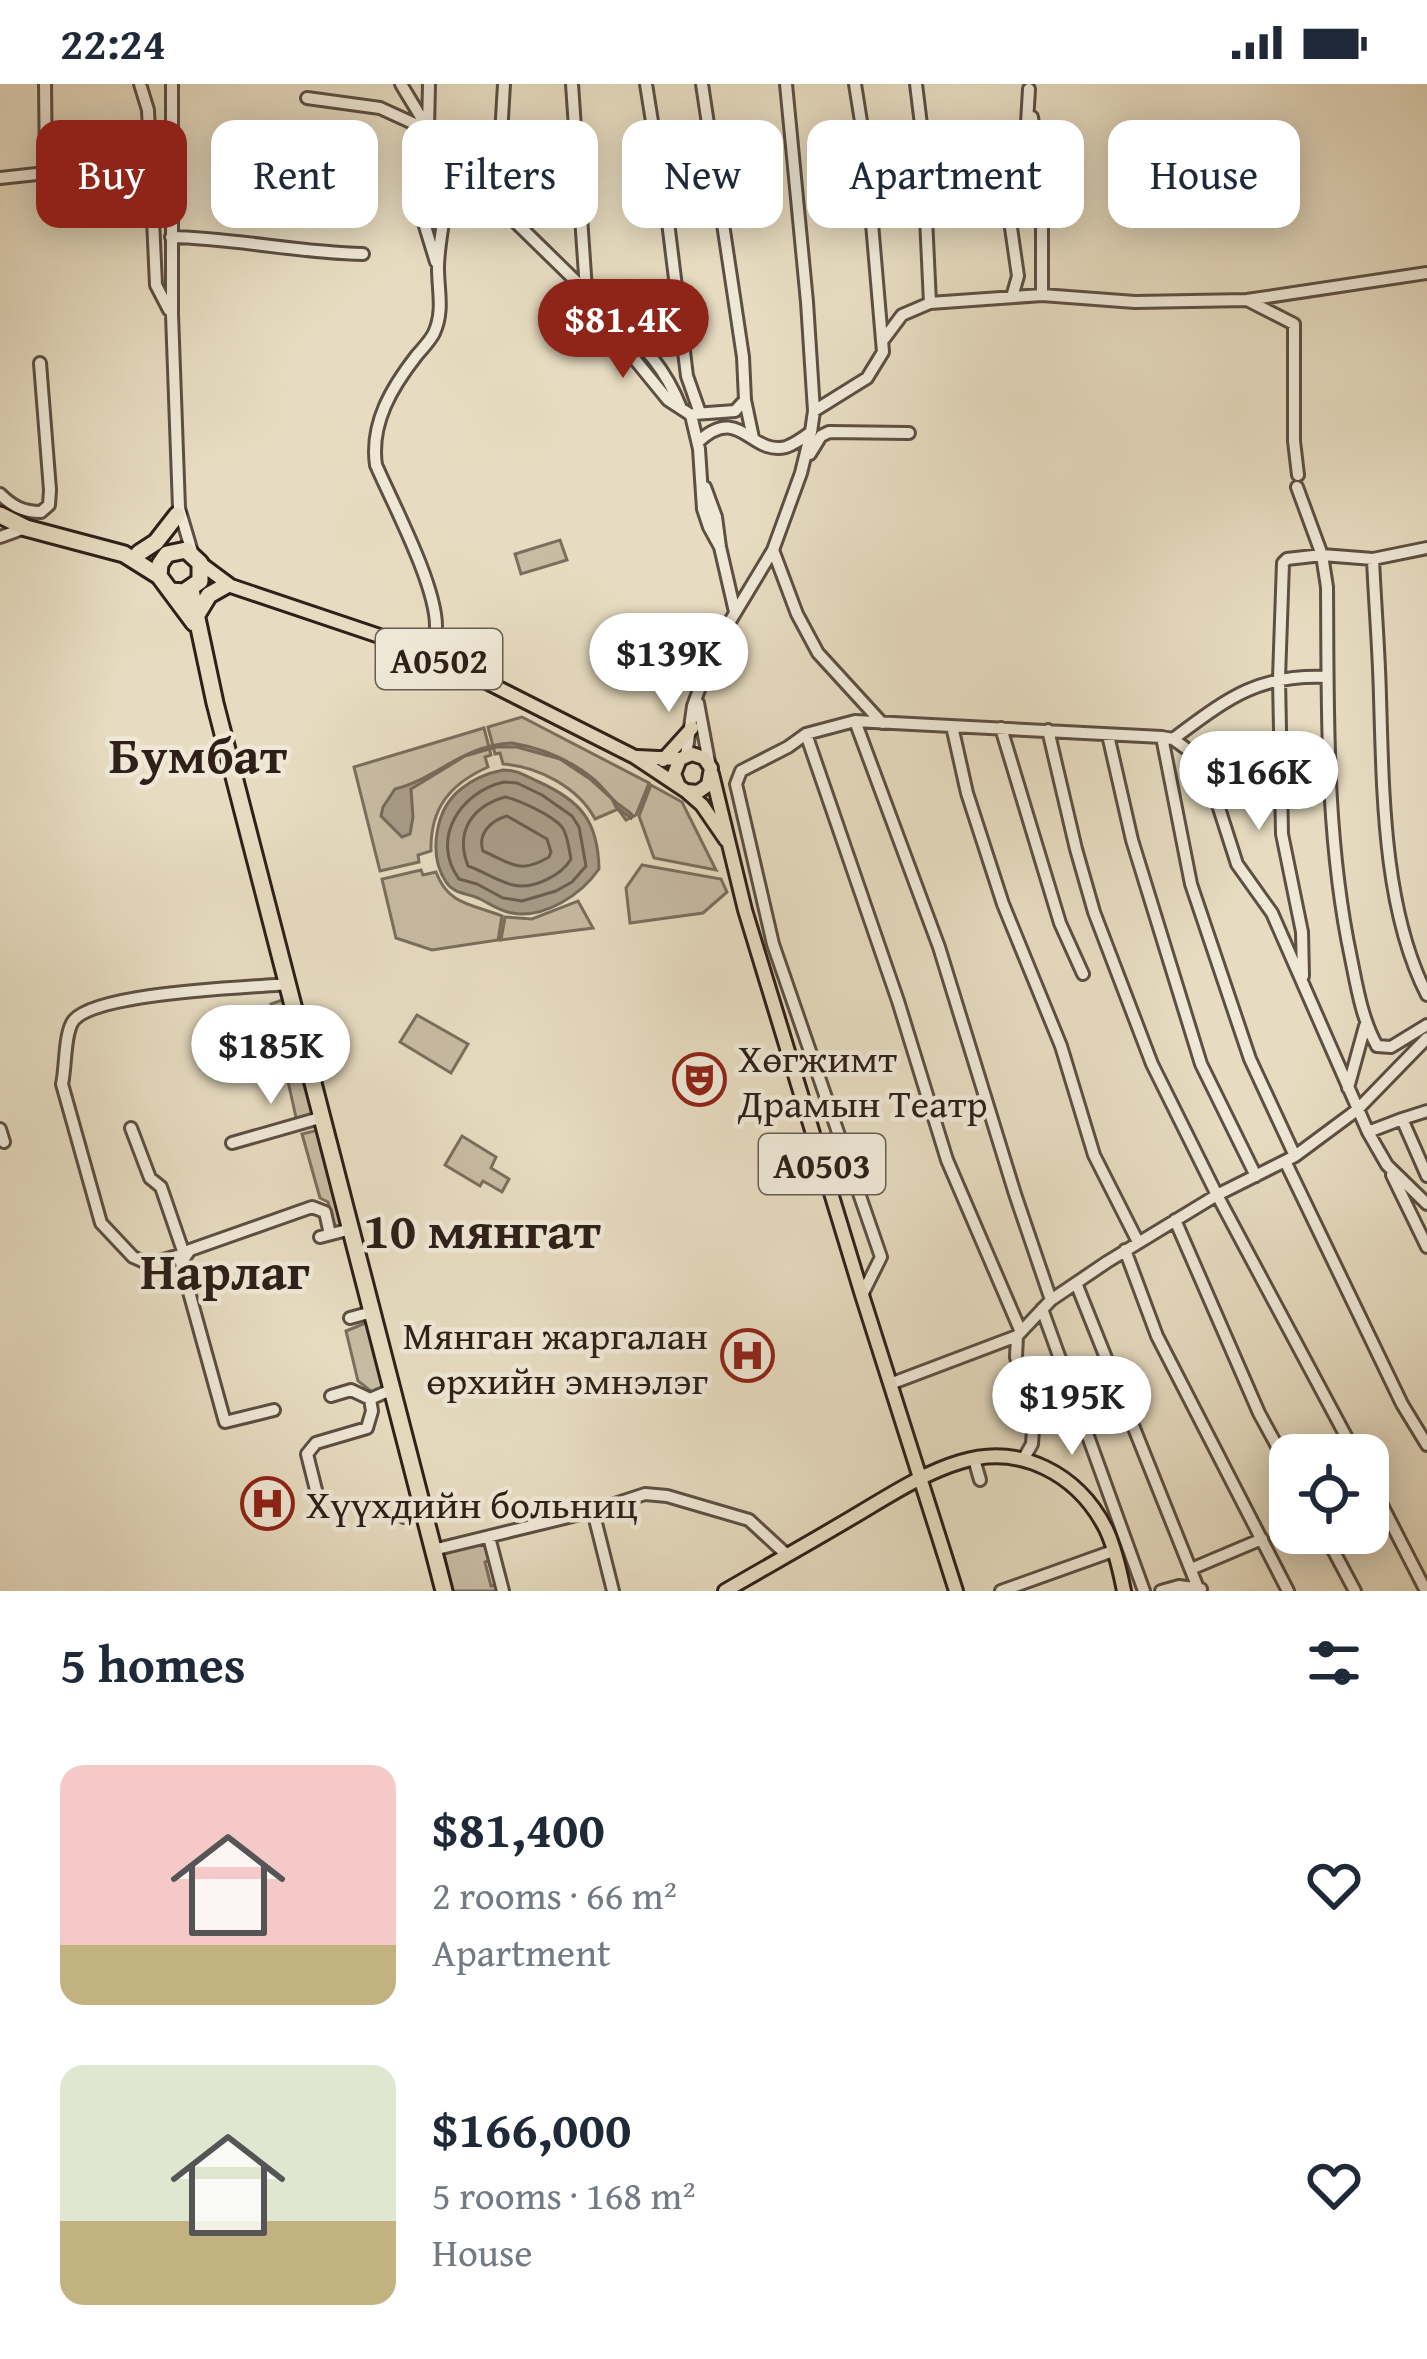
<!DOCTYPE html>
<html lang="en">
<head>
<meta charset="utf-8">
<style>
  body { margin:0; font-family:"Gentium Book Plus",serif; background:#f6f6f7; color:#1f2937; height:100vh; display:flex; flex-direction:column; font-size:45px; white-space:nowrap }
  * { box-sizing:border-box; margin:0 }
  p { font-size:39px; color:#747a83 }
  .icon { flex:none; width:66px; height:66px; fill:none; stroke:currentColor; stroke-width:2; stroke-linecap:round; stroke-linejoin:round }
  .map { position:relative; height:1507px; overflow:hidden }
  .drawer { display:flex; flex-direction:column; background:#fff; flex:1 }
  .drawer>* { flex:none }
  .top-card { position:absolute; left:36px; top:36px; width:1356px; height:108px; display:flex; gap:24px }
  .tools { position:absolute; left:1269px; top:1350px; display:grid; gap:24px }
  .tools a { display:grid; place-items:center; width:120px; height:120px; border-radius:24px; background:#fff; box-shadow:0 6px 30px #0003; font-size:60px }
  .price { position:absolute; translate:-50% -102px; padding:0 27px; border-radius:42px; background:#fff; color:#222; font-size:39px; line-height:78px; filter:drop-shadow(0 3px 6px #0008) }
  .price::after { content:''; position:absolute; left:50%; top:72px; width:36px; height:27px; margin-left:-18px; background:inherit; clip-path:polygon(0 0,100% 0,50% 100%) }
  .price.selected { background:#8f2418; color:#fff }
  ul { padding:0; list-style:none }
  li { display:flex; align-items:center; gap:36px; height:300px; padding:0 60px }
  li span { display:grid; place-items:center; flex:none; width:336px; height:240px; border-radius:24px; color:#555 }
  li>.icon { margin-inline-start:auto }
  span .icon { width:144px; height:144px; fill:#fffc; stroke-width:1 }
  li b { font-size:51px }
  h2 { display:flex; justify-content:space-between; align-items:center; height:144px; padding:0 60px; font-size:51px }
  .pill { padding:0 42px; border-radius:24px; background:#fff; box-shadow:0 6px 30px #0003; font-size:42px; line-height:108px }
  .pill.selected { background:#8f2418; color:#fff }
  .status { display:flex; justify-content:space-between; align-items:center; height:84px; padding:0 60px; background:#fff; direction:ltr }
  .status svg { height:33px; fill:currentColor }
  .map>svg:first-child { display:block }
  .green { fill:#c8bca4; stroke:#7b6e5e; stroke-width:3 }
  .water { fill:#a89c88; stroke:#776a5c; stroke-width:3 }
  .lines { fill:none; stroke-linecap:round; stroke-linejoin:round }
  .shore { stroke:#6b5e50; stroke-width:3 }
  .minor-casing { stroke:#5c4f43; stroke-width:16 }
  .major-casing { stroke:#2e2019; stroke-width:18 }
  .highway-casing { stroke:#2e2019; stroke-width:21 }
  .minor { stroke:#efe8d7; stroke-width:10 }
  .major { stroke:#e7dcc1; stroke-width:12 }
  .highway { stroke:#e7dcc1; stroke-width:15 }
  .labels { text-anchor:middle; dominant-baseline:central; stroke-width:9; stroke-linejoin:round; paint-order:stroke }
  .shield { fill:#efe8d7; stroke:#685c52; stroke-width:3 }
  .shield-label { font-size:36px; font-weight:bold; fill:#2e2019 }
  .poi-label { font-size:39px; fill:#2e2019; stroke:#efe8d7; text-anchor:start }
  .district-label { font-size:51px; font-weight:bold; fill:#2e2019; stroke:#efe8d7 }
</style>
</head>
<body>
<div class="status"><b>22:24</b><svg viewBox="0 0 49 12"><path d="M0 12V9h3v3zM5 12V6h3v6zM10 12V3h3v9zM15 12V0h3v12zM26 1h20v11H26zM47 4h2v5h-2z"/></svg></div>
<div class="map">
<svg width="1427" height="1507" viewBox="0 0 1427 1507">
  <rect width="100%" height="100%" fill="#e7dcc1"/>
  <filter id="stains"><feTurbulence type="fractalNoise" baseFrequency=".00167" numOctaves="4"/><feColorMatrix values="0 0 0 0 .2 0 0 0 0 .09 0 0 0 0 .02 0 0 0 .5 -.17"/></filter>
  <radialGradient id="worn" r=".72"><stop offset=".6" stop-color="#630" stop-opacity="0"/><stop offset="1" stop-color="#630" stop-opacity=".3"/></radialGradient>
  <path class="green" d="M560,456L567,476L521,490L515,470Z
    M522,633L649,699L636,731L626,736L618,725L595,735C579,704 538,682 503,680L500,669L495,670L488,643Z
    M484,644L491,671L485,673L488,683C450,700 430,724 431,767L418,771L419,778L380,787L354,683Z
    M651,701L682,718L716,786L654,774L639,732Z
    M642,781L721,795L727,808L703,829L630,839L626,804Z
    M421,786L423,791L436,788C448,821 472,820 502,832L498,856L432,866L396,854L382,795Z
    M578,817L593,844L501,856L505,833L532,835Z
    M285,915L315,1033L297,1038L271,920Z
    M417,931L468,960L451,989L400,958Z
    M318,1046L344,1140L335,1143L328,1118L320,1114L302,1050Z
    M462,1052L496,1073L491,1084L509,1095L502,1108L483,1097L480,1102L445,1081Z
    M368,1238L385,1305L372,1308L358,1297L346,1247Z
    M480,1459L488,1462L492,1476L485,1478L491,1502L498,1501L499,1507H453L444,1470Z"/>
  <path class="water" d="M512,659C542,664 567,674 591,693C601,700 608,712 618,720C623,724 628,726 632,731L631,734L616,723L612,715L590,695L560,675L517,663H496L465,672L411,705L413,733L410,750L402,753L381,732L383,723L395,705C436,695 463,661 512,659Z
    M503,686C518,686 525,692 539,698C581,717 598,737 599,785C581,811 544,835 512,829C499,827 489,819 478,814C466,809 454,810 446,798C428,771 435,725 461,705C473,695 488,689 503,686Z"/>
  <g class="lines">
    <path class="shore" d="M504,698L517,699L542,711L572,732L579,743L586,782L572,798L556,807L522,817L503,814L477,800L459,795C430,755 460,708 504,698Z
      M505,713C519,716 552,731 562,743C568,751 569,766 571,775C562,791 533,806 513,801C497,797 483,787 468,782C455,748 471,723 505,713Z
      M507,732L547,755L551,768L549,773C519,791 511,779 483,767C477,749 492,736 507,732Z"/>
    <defs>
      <path id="minor" d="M140,0L148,26L156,201L169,226
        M172,0V230L179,424L192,468
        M401,0C420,33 448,70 446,110C445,135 438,160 438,184C438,207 444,227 434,249C430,257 423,264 417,271C392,303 370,339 376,381C393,420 436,501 436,542C436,552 432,559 427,568
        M429,0L428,46L416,113L436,178
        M572,0L586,206
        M646,0L668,138L687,292L700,329
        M702,0L743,273L745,316L753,354
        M307,14L380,24L428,46L497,120L587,208L605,230L628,267L668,316L691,331L699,365L703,425L709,443L720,463
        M1032,33L1042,113V211
        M0,94L46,89L45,0
        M497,120L504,0
        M171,153C235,154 299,169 363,170
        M1012,213L1018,192L1007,116L1026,56L1029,5
        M1247,216L1427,189
        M930,219L1042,211L1135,218L1247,216L1294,240V357L1298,391
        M613,236C644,260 666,286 681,324
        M884,255L902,231L930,219L922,49L916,0
        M814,327L867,294L883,268L866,69L855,0
        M694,330L735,327L745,316
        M698,358C740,319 750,372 786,363C795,360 803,354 811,348
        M810,370L821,352L829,348L909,349
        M705,403L716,433L720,463L735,528
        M1297,403L1322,471L1327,503C1328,627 1325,752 1351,874C1357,904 1362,935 1377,962L1391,963L1427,941
        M0,410C12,422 23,428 41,428L49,421L50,406L40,279
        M0,453L25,444
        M773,466L797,530L818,569L882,639
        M1373,475C1375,521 1379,567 1380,613C1383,708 1383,825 1427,911
        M698,619L709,678
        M855,637L939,863L1015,1110L1051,1216
        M952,642L967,709L1003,820L1061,962L1094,1071L1138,1158
        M1001,644L1060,839L1083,890
        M1048,646L1076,765L1094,828L1152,980L1217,1111L1356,1371
        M806,650L898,917L947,1076L1021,1248
        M1108,651L1132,756L1201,980L1256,1092
        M1162,653L1191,800L1250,975L1295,1072
        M1173,655C1227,615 1257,590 1327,593
        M686,672L693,622L704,592L720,554L773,466L801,389L811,348L814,327L807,218L786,0
        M1303,892L1302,848L1282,750L1279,594L1283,479L1287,475L1322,471L1373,475L1427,464
        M1348,1004L1365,942
        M1427,1027L1402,1035L1427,1092
        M131,1044L150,1094L161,1103L184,1170L149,1180L133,1173L101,1139L62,1000C66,983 64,948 74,936C99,908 246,904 287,900
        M0,1045L4,1058
        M1368,1048L1402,1035
        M232,1059L323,1033
        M1285,1077L1402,1320L1427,1361
        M1392,1091L1427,1163
        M1175,1136L1259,1329L1290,1386
        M320,1153L351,1145
        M1125,1166L1157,1252L1288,1507
        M1076,1199L1198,1504
        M862,1211L881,1173L773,860L736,700L741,687L788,663L806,650L855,637L1162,653L1173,655L1195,671L1210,696L1237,780L1272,829L1368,1048L1387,1081L1427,1120
        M1042,1225L1144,1507
        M350,1234L372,1228
        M1017,1252L1016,1273L1033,1345L1032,1360L1024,1374
        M890,1300L1017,1252L1051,1216L1107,1178L1217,1111L1295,1072L1357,1026L1427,954
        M331,1312L351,1306L370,1315L393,1305
        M274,1326L225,1338L181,1179L190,1166L312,1123L325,1128L330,1150
        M974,1375L980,1396
        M1368,1394L1426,1507
        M316,1406L307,1370L316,1359L367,1344L372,1327L370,1315
        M593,1427L613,1507
        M404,1433L423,1427
        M1324,1449L1355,1507
        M489,1453L503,1507
        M433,1466L593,1427L645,1410L667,1412L749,1436L787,1471
        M1191,1485L1262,1455
        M1001,1507L1113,1467
        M1161,1507L1179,1502L1201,1505"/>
      <path id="major" d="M200,479L231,502L427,568L635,673L686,707L698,708L708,701L711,684L704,674L692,670L680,675L674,690L678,700
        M637,673L680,675
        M663,676L692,644
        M712,690L745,826L862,1211L956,1507
        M686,707L702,721L726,756
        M725,1507C768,1482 811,1458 853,1433C887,1413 923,1389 960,1378C1020,1359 1078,1390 1106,1445C1115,1464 1120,1487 1124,1507"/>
      <path id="highway" d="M0,431L26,444L124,470L159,492
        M139,469L156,458L177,431
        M191,506L215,619L444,1507
        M171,507L184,508L200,497V479L186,466L167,470L160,480L159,492L194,539
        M198,529L209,511L225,502"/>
    </defs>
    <use href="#minor" class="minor-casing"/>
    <use href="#major" class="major-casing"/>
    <use href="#highway" class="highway-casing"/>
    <use href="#minor" class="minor"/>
    <use href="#major" class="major"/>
    <use href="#highway" class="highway"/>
  </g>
  <defs>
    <symbol id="theatre-ring" viewBox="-11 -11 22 22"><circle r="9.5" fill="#efe8d7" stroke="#8f2418" stroke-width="1.5"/><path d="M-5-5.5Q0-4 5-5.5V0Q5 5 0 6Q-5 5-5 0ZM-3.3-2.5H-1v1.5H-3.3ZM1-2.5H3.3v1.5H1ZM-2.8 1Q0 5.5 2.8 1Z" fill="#8f2418"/></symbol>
    <symbol id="hospital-ring" viewBox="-11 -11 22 22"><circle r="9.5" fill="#efe8d7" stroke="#8f2418" stroke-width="1.5"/><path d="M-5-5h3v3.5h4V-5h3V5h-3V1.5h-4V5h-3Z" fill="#8f2418"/></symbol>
  </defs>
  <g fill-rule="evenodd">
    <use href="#theatre-ring" x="670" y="966" width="59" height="59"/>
    <use href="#hospital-ring" x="718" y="1242" width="59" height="59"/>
    <use href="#hospital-ring" x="238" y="1390" width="59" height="59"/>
  </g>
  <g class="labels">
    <g class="shield">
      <rect x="376" y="545" width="126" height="60" rx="9"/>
      <rect x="759" y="1050" width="126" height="60" rx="9"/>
    </g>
    <g class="shield-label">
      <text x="439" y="575">A0502</text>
      <text x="822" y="1080">A0503</text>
    </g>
    <g class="poi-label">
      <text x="738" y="973">Хөгжимт<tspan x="738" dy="45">Драмын Театр</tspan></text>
      <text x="708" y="1250" text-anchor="end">Мянган жаргалан<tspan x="708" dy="45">өрхийн эмнэлэг</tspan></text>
      <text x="306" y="1419">Хүүхдийн больниц</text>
    </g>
    <g class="district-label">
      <text x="198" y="670">Бумбат</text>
      <text x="482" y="1145">10 мянгат</text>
      <text x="225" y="1186">Нарлаг</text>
    </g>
  </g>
  <rect width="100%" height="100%" filter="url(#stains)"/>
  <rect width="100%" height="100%" fill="url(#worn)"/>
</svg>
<div class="tools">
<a><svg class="icon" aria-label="locate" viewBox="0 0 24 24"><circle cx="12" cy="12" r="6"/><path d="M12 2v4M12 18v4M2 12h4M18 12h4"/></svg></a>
</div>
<b class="price selected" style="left:623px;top:297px">$81.4K</b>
<b class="price" style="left:669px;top:631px">$139K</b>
<b class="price" style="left:1259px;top:749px">$166K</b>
<b class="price" style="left:271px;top:1023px">$185K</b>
<b class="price" style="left:1072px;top:1374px">$195K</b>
<div class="top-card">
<a class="pill selected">Buy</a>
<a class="pill">Rent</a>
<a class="pill">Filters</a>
<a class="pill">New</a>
<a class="pill">Apartment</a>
<a class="pill">House</a>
</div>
</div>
<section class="drawer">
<h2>5 homes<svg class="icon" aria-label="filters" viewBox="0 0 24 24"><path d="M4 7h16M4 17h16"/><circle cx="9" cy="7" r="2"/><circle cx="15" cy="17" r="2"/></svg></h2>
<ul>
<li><span style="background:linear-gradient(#f6c9c9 75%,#c2b280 0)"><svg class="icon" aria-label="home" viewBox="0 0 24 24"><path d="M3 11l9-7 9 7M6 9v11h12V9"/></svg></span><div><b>$81,400</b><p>2 rooms · 66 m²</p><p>Apartment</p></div><svg class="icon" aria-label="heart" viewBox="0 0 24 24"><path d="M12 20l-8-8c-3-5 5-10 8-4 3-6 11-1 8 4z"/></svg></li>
<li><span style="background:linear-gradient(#dfe7d0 65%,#c2b280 0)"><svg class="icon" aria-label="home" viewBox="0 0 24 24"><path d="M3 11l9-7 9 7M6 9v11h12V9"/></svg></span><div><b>$166,000</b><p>5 rooms · 168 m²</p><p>House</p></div><svg class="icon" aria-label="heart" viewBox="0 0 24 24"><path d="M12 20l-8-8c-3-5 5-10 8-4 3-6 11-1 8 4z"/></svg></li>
</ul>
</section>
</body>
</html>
